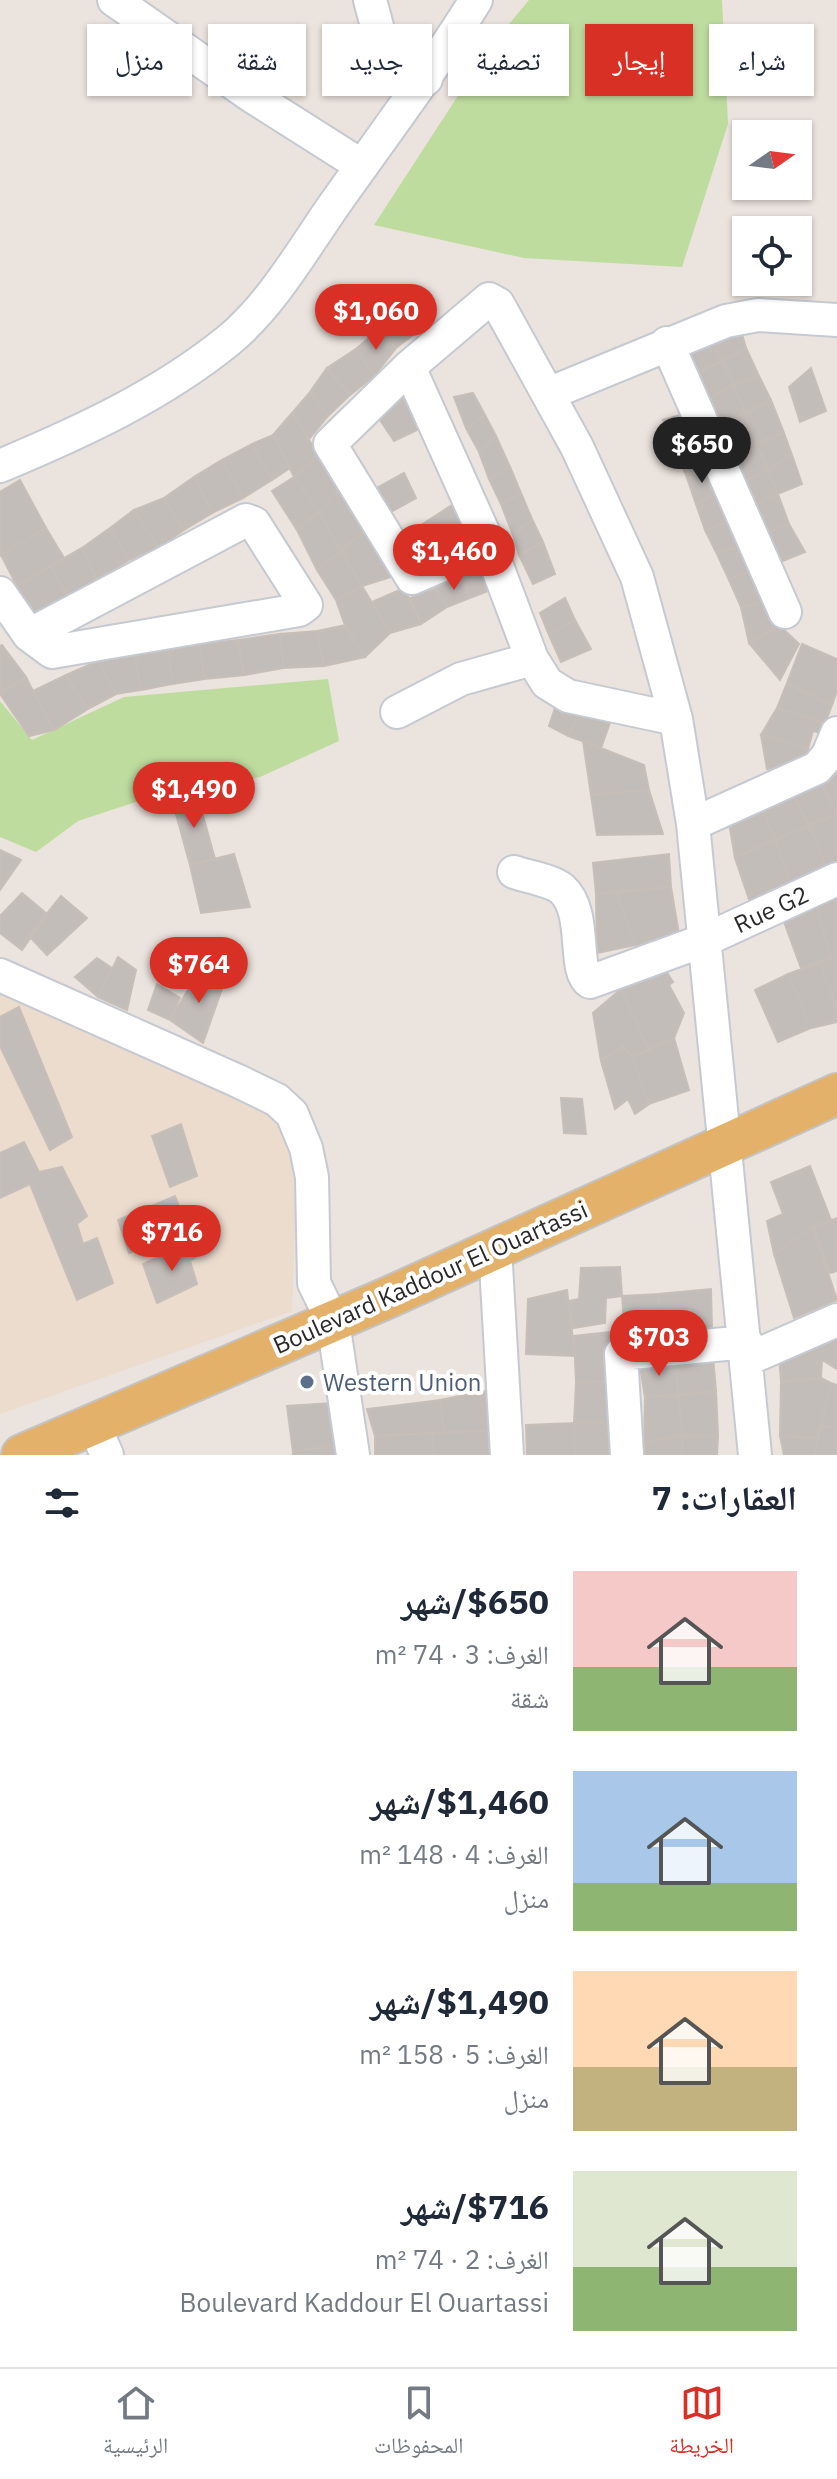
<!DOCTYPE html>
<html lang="ar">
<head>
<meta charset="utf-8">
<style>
  body { margin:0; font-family:"IBM Plex Sans","Noto Naskh Arabic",sans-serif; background:#f6f6f7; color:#1f2937; direction:rtl; height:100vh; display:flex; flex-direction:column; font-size:30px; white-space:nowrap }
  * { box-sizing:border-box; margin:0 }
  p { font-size:26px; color:#747a83 }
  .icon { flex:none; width:44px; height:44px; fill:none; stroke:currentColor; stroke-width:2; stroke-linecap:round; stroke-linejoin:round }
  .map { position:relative; height:1455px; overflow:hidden; direction:ltr }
  .side { display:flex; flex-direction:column; background:#fff; flex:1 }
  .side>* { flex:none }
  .guide { position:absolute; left:24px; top:24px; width:790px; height:72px; direction:rtl; display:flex; gap:16px }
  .needle { width:52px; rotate:76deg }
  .tools { position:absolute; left:732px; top:120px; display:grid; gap:16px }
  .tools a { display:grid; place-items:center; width:80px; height:80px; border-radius:0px; background:#fff; box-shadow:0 2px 6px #0004; font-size:40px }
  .price { position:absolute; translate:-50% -68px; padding:0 18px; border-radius:28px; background:#d93025; color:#fff; font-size:26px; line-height:52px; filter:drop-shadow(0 2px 4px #0008) }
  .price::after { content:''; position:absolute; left:50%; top:48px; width:24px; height:18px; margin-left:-12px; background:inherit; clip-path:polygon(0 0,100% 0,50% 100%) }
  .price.selected { background:#222; color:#fff }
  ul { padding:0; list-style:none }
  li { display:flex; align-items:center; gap:24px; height:200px; padding:0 40px }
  li span { display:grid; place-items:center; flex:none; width:224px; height:160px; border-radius:0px; color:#555 }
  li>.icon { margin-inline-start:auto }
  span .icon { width:96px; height:96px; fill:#fffc; stroke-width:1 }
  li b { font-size:34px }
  h2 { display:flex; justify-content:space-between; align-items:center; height:96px; padding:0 40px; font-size:34px }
  .chip { padding:0 28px; border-radius:0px; background:#fff; box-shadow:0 2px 6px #0004; font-size:28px; line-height:72px }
  .chip.selected { background:#d93025; color:#fff }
  .tab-bar { display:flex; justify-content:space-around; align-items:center; height:112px; border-top:2px solid #e0e1e3; background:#fff; font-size:22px; color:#747a83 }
  .tab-bar a { display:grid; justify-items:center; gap:4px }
  .tab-bar .selected { color:#d93025 }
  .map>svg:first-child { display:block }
  .education { fill:#ebdcce }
  .green { fill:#bfdc9f }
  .building { fill:#c3bdba; stroke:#c6beb7; stroke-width:2 }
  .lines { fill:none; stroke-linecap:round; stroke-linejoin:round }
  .minor-casing { stroke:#c5cad2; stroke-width:36 }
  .major-casing { stroke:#c3c3c3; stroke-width:44 }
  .minor { stroke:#fff; stroke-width:32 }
  .major { stroke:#e3b16a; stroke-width:40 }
  .service-dot { fill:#5c6f8a; stroke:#fff; stroke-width:3 }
  .labels { text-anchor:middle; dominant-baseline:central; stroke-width:8; stroke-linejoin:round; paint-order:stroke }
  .street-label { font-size:24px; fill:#2a2a2a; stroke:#fff }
  .service-label { font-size:24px; fill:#4e5e75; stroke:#fff; text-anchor:start }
</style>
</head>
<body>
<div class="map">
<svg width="837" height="1455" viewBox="0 0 837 1455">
  <rect width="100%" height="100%" fill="#ebe3dd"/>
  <path class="education" d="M0,993L279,1114L297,1180L292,1311L0,1414Z"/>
  <path class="green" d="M529,0H722L728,124L682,267L524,258L374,225L489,48Z
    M328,679L339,741L260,777L148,798L78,821L36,852L0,837V701L32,740L124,697Z"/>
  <path class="building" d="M395,310L418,331L396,348L378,330Z
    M739,324L746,348L722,361L710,337Z
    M378,330L396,348L374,376L356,349Z
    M710,337L722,361L699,372L686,352Z
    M746,348L759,376L734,385L722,361Z
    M356,349L374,376L350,395L327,368Z
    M722,361L734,385L710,398L699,372Z
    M327,368L350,395L328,416L310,392Z
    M811,368L826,411L800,422L789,387Z
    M759,376L771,400L745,413L734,385Z
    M734,385L745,413L722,424L710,398Z
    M310,392L328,416L309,439L292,413Z
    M473,393L485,415L466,428L454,397Z
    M403,399L421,428L394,441L378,417Z
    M771,400L784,433L756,443L745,413Z
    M292,413L319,456L294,477L273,435Z
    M687,413L697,444L674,449L663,420Z
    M745,413L756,443L733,451L722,424Z
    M485,415L496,436L479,452L466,428Z
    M784,433L792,455L768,469L756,443Z
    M273,435L290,468L272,480L252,444Z
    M496,436L510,467L489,479L479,452Z
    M756,443L768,469L744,482L733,451Z
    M252,444L272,480L243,498L222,460Z
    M697,444L706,467L686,475L674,449Z
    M792,455L802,484L778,494L768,469Z
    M319,456L340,488L319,512L294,477Z
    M222,460L243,498L212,513L194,477Z
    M510,467L521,493L501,504L489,479Z
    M706,467L718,493L696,504L686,475Z
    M768,469L778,494L754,506L744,482Z
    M404,473L416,498L389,513L373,490Z
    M194,477L212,513L184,530L164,498Z
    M294,477L319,512L297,530L272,491Z
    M20,480L46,528L1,555L0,492Z
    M340,488L365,530L341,551L319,512Z
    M521,493L532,519L513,535L501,504Z
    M718,493L731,520L705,530L696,504Z
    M778,494L789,524L762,535L754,506Z
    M164,498L184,530L159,547L134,510Z
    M455,503L469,531L443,541L432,518Z
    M134,510L159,547L129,560L110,528Z
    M319,512L341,551L317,570L297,530Z
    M432,518L443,541L415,554L404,536Z
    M532,519L543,542L519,555L513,535Z
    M731,520L744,546L716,552L705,530Z
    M789,524L805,552L773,565L762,535Z
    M46,528L64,558L17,586L1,555Z
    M110,528L129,560L97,580L82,548Z
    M365,530L391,577L362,586L341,551Z
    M543,542L555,574L533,584L519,555Z
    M744,546L753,569L729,580L716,552Z
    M82,548L97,580L68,596L50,566Z
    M341,551L362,586L336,600L317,570Z
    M485,564L496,588L470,598L462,576Z
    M50,566L68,596L35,614L17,586Z
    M753,569L769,601L741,607L729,580Z
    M462,576L470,598L447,607L435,589Z
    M362,586L390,633L365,657L345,625L336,600Z
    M404,588L421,624L390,633L372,602Z
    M435,589L447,607L421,624L410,598Z
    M565,598L575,620L549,635L540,613Z
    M769,601L780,626L749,643L741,607Z
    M575,620L591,649L561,662L549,635Z
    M345,625L365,657L324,666L317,631Z
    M780,626L799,644L780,680L749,643Z
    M317,631L324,666L284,668L280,634Z
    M280,634L284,668L244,675L238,640Z
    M238,640L244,675L205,679L199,644Z
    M199,644L205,679L172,684L169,650Z
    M802,644L837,659V690L832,705L787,683Z
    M2,645L26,677L0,693V646Z
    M169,650L172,684L141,690L135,656Z
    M135,656L141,690L116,694L98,661Z
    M98,661L116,694L88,709L66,675Z
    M66,675L88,709L54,730L33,691Z
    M26,677L33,691L54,730L29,736L0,694Z
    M787,683L832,705L825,723L777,708Z
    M557,702L581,709L568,736L549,726Z
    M777,708L825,723L826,734L813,731L808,749L761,735Z
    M581,709L611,720L601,748L568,736Z
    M761,735L808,749L810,761L767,769Z
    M583,741L644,765L649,790L591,795Z
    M837,774V813L821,783Z
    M821,783L837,815L809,825L793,795Z
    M649,790L663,834L597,835L591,795Z
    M197,794L215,859L190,865L173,803Z
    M793,795L809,825L775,840L761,803Z
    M761,803L775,840L735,858L729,823Z
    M837,815V861L826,867L809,825Z
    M809,825L826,867L791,885L775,840Z
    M775,840L791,885L751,905L735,858Z
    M0,850L21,860L0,890Z
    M234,854L250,907L201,913L190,865Z
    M669,854L671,887L596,894L593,863Z
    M671,887L679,934L635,945L616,892Z
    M616,892L635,945L597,953L596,894Z
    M22,893L47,914L22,950L0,933V916Z
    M837,895V956L832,958L816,907Z
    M61,896L87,918L47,955L29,936Z
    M816,907L832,958L801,968L783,919Z
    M837,956V1009L820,962Z
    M118,957L136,970L127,1010L98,997Z
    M97,958L112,968L98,997L75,977Z
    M820,962L837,1009V1022L811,1028L788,974Z
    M664,968L673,982L669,985L684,1013L674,1038L649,1050L621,989Z
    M200,970L225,980L203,1043L170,1020Z
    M788,974L811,1028L778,1042L755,990Z
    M157,984L180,998L170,1020L148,1010Z
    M621,989L649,1050L633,1057L623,1046L601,1061L593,1013Z
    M19,1007L72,1137L50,1150L0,1046V1017Z
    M674,1038L689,1090L649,1104L633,1057Z
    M623,1046L633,1057L649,1104L635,1114L628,1099L615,1109L601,1061Z
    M561,1098L582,1099L586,1134L564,1133Z
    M181,1124L197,1176L170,1187L152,1136Z
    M24,1142L39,1172L62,1167L87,1216L77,1224L83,1244L97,1238L113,1283L77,1300L30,1184L0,1198V1153Z
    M810,1166L831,1220L813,1227L774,1254L767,1221L783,1214L771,1182Z
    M175,1196L188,1229L129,1253L118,1220Z
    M837,1218V1271L830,1273L813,1227Z
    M813,1227L837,1300L794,1318L774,1254Z
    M191,1242L196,1257L190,1261L197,1284L157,1303L143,1264Z
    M620,1267L622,1296L606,1298L605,1323L573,1328L569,1301L579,1299L581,1268Z
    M711,1289L712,1330L658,1333L659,1294Z
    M567,1290L575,1356L526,1354L528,1299Z
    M659,1294L658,1333L625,1336L622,1296Z
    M837,1329V1369L822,1360L821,1378L781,1382L779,1354Z
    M609,1332L611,1381L576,1383L574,1336Z
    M713,1356L716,1391L678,1395L676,1361Z
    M639,1361H676L678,1395L645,1397Z
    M821,1378L831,1383L818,1438L780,1436L781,1382Z
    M611,1381L612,1422L574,1423L576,1383Z
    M831,1383L837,1385V1428L821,1426Z
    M490,1390L493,1431L444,1432L440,1400Z
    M716,1391L718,1436L683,1435L678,1395Z
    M678,1395L683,1435L644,1443L645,1397Z
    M440,1400L444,1432L375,1436L367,1409Z
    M332,1403L340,1444L293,1452L287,1406Z
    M612,1422L616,1455H575L574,1423Z
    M574,1423L575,1455H527L526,1425Z
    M821,1426L837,1428V1455H815Z
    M493,1431L492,1455H434L432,1433Z
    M432,1433L434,1455H375V1436Z
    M683,1435L718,1436L717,1455H682Z
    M683,1435L682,1455H645L644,1443Z
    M780,1436L818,1438L815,1455H784Z
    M340,1444L342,1455H293V1452Z"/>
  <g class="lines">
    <defs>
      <path id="minor" d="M114,0L250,95L362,166
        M370,0L382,45L426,79
        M667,343L785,612
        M409,367L489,545L532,659L547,683L568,696L676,719
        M548,394L726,321L758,315L837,320
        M0,466C81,432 160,396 229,340C272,304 302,251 334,205C382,137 432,71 476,0
        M489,545L412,578L330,444L409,367L489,299L498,304L577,447L637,577L676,719L693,824L755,1455
        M0,593L29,635L52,652L299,610L306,605L254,523L246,520L29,635
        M397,712L461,679L532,659
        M693,824L817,768L828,755L837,733
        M514,872C528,877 551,880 562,889C588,912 572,971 590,982L705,940L837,879
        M0,975L238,1081L277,1100L292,1114L306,1148L312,1177L314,1283L333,1322L353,1455
        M495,1248L507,1455
        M748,1359L837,1320
        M93,1423L107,1455
        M627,1455L621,1354L746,1342"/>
      <path id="major" d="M22,1455L387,1298L837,1094"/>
    </defs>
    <use href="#minor" class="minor-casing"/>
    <use href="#major" class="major-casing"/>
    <use href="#minor" class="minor"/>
    <use href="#major" class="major"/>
  </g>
  <circle class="service-dot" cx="307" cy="1382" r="8"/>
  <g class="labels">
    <g class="street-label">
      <text transform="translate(771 909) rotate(-25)">Rue G2</text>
      <text transform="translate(430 1277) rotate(-24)">Boulevard Kaddour El Ouartassi</text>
    </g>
    <g class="service-label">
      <text x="323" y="1382">Western Union</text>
    </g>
  </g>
</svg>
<div class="tools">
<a><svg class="needle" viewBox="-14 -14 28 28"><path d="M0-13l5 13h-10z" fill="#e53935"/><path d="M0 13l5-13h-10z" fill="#747a83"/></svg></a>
<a><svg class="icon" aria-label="locate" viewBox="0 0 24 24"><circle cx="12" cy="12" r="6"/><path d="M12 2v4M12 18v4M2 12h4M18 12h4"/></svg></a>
</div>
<b class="price" style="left:376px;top:352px">$1,060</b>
<b class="price selected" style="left:702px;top:485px">$650</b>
<b class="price" style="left:454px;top:592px">$1,460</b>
<b class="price" style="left:194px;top:830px">$1,490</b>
<b class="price" style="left:199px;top:1005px">$764</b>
<b class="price" style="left:172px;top:1273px">$716</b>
<b class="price" style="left:659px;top:1378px">$703</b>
<div class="guide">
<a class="chip">شراء</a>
<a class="chip selected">إيجار</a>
<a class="chip">تصفية</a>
<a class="chip">جديد</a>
<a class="chip">شقة</a>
<a class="chip">منزل</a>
</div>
</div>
<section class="side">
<h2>العقارات: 7<svg class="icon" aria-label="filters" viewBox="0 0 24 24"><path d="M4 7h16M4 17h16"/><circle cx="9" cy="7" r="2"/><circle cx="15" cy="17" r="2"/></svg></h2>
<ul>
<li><span style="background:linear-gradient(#f6c9c9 60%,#8fb573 0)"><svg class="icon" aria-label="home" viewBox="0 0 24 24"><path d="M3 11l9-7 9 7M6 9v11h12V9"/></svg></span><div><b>$650/شهر</b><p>الغرف: 3 · 74 m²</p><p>شقة</p></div></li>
<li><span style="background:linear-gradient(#a9c7e8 70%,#8fb573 0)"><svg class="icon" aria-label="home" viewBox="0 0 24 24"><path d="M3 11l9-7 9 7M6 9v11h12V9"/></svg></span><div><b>$1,460/شهر</b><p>الغرف: 4 · 148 m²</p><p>منزل</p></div></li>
<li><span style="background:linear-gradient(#ffd9b3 60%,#c2b280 0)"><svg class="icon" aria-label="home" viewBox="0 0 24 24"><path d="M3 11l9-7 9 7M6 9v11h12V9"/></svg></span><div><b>$1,490/شهر</b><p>الغرف: 5 · 158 m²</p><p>منزل</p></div></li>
<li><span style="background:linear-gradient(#dfe7d0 60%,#8fb573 0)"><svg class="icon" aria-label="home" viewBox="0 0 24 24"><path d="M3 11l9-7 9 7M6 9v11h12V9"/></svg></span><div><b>$716/شهر</b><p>الغرف: 2 · 74 m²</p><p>Boulevard Kaddour El Ouartassi</p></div></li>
</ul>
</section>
<nav class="tab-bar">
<a class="selected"><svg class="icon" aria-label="map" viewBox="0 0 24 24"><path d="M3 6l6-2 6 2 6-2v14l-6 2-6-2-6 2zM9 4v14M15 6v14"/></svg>الخريطة</a>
<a><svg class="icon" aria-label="saved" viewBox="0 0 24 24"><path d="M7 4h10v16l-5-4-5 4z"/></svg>المحفوظات</a>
<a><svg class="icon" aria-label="home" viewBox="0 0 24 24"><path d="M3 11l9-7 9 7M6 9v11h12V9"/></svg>الرئيسية</a>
</nav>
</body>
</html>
